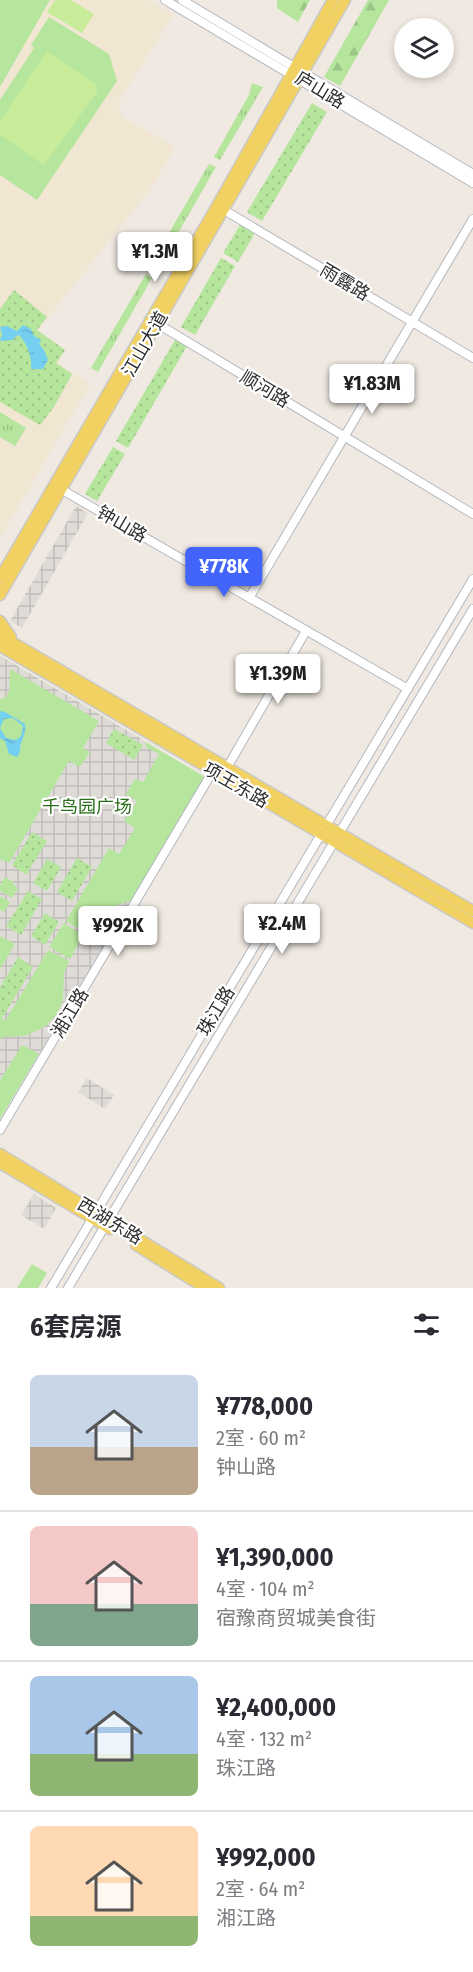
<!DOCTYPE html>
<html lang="zh">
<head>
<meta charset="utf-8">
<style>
  body { margin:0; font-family:"Fira Sans Condensed","Noto Sans SC",sans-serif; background:#f2f2f3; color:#2b2b33; height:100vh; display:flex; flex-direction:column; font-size:22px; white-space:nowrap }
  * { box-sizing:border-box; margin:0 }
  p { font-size:20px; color:#7c7c81 }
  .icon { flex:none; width:33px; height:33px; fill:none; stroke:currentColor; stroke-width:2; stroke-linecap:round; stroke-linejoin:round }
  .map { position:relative; height:1288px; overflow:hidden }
  .details { display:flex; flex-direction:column; background:#fff; flex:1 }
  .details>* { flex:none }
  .buttons { position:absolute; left:394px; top:18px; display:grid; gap:12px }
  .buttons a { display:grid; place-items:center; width:60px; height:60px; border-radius:50%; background:#fff; box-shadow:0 3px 9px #0003; font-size:30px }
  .price { position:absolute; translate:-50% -51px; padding:0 14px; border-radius:6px; background:#fff; color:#222; font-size:20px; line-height:39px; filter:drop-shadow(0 2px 3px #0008) }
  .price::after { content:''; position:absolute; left:50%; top:36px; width:18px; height:14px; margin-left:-9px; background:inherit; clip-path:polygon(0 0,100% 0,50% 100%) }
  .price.on { background:#4264fb; color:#fff }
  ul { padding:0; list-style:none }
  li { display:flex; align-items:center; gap:18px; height:150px; padding:0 30px }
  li+li { border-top:2px solid #e1e1e2 }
  li span { display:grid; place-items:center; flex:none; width:168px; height:120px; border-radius:9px; color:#555 }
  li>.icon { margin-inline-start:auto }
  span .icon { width:72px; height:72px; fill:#fffc; stroke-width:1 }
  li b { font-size:26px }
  h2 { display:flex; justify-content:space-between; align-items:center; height:72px; padding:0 30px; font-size:26px }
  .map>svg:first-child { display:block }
  .education { fill:#f0e6d1 }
  .grass { fill:url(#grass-tufts) }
  .forest { fill:url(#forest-firs) }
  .park { fill:#b6e59e }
  .garden { fill:url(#garden-dots) }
  .pitch { fill:#c9ec9a }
  .plaza { fill:url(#plaza-grid); fill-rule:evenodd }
  .water { fill:url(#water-ripples); fill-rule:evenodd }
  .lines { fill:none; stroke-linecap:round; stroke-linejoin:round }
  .minor-casing { stroke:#b4b7c1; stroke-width:10 }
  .major-casing { stroke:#c9c9c9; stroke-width:13 }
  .minor { stroke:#fff; stroke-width:8 }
  .major { stroke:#f2d163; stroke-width:10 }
  .labels { text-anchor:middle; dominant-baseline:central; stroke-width:4.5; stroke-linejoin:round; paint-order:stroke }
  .street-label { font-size:18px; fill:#2e2e2e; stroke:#fff }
  .park-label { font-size:18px; fill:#2c6e1b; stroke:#fff }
</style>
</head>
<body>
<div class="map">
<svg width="473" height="1288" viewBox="0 0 473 1288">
  <defs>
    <pattern id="grass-tufts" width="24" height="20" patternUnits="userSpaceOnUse" patternTransform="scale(1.5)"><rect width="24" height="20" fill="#b6e59e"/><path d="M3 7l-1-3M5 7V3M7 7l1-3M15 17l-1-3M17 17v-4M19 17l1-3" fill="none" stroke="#9dc588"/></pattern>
    <pattern id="forest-firs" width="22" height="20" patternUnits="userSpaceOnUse" patternTransform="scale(1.5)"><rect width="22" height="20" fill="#b6e59e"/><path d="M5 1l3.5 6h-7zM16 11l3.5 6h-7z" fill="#9dc588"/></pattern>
    <pattern id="garden-dots" width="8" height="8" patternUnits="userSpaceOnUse" patternTransform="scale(1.5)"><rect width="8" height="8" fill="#b6e59e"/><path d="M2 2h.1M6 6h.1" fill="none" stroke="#9dc588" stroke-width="1.8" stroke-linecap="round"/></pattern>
    <pattern id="plaza-grid" width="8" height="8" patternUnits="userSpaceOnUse" patternTransform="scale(1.5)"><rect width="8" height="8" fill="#dfdcd8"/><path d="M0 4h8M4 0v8" fill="none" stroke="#c0bdba"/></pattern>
    <pattern id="water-ripples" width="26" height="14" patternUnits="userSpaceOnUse" patternTransform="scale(1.5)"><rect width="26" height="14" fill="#75cff0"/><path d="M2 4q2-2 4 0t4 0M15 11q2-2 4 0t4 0" fill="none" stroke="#66b2ce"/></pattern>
  </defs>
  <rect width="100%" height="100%" fill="#efe9e1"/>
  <path class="education" d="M50,0H148L173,15L118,103L122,117L175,147L152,187L38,330L66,350L58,363L90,384L0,538V87Z"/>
  <path class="grass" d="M252,83L263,87L220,160L214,157L249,95Z
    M209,164L216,167L155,273L148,269Z
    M146,274L152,278L98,372L91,368Z
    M0,412L26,428L15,446L0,437Z"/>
  <path class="forest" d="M277,0H310L298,22L277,8Z
    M368,0H389L340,86L324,77Z"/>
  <path class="park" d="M0,0H50L0,87Z
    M49,17L109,54L117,81L37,200L0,175V100L34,48L31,45Z
    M0,656L205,777L0,1119Z
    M32,1264L47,1273L38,1288H17Z"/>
  <path class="garden" d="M312,103L327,112L262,221L247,212Z
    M240,225L255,233L238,262L223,253Z
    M221,258L235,266L195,335L181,327Z
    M14,290L47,317L37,330L65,350L56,363L72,374L54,407L40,425L0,402V309Z
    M175,340L187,346L128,448L116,441Z
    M113,447L125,454L97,501L85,494Z
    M115,728L143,745L134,760L106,743Z
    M32,832L47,841L27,875L11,865Z
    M77,858L92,867L72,901L57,892Z
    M47,859L61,867L47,891L32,883Z
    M28,890L42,899L21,935L6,926Z
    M45,913L60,922L46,945L31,936Z
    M18,957L33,966L2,1017L0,1015V987Z"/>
  <path class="pitch" d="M55,0H71L94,14L82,33L47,12Z
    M47,51L97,85V92L44,165L0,135V121Z"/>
  <path class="plaza" d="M76,506L88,513L22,628L10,621Z
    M0,656L145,741L146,747L159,754L143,782L135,779L126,794L137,801L124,821L135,828L119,854L109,848L66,921L85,933L93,923L107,911L120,904L131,901L39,1054L22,1045L0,1080V1040L2,1037L24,1036L34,1032L46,1026L54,1017L60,1008L63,999L64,973L69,961L48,950L5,1021L0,1016L3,1017L33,967L18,957L0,987V969L15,944L0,936V910L4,912L10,902L0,896V891L12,898L18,888L13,884V882L5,877L0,885V859L9,863L69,761L80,767L90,752L83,748L99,721L10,669L9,692L5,698L0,699ZM114,729L143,745L134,760L106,743ZM32,832L47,841L26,875L12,865ZM77,858L92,867L72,901L57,892ZM47,859L61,867L47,891L33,883ZM28,891L42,899L21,935L6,926ZM45,913L59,922L45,945L31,936ZM64,923L83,935L70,959L49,947Z
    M87,1078L114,1095L105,1109L78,1092Z
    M34,1194L56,1208L44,1229L21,1215Z"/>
  <path class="water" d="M23,325L31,329L34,336L41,340L39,344L44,350L48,360L43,369H31C32,357 28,345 19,335L16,336L13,340L0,341L2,334L0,327L7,326L17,331Z
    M0,711L5,712L25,724C27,734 19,742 20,752L17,757L9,754L5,741L0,738ZM13,718L23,726L21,736L16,740L6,738L0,728L4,719Z"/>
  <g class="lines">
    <defs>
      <path id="minor" d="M165,0L473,183
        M182,0L473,174
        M219,207L473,358
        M153,321L473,514
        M57,487L408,689
        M249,598L473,219
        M228,766L306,631
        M0,1130L213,771
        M51,1288L473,579
        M68,1288L473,609"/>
      <path id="major" d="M0,578L217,206L333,0
        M0,595L345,0
        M0,621L11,637
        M0,635L473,911
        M0,646L473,923
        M0,1154L219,1288
        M0,1163L110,1229
        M136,1245L205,1288"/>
    </defs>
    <use href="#minor" class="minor-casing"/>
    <use href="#major" class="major-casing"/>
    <use href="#minor" class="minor"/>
    <use href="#major" class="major"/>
  </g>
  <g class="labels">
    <g class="street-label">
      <text transform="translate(320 90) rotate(31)">庐山路</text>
      <text transform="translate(345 282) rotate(31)">雨露路</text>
      <text transform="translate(145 344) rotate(-60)">江山大道</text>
      <text transform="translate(265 389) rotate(31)">顺河路</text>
      <text transform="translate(122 524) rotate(30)">钟山路</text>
      <text transform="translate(236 785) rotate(30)">项王东路</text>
      <text transform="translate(216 1011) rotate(-59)">珠江路</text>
      <text transform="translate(70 1013) rotate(-59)">湘江路</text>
      <text transform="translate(110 1221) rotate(31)">西湖东路</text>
    </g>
    <g class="park-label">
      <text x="87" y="807">千鸟园广场</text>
    </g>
  </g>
</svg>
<div class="buttons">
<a><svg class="icon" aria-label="layers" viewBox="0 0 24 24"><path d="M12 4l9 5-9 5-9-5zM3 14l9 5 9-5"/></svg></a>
</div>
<b class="price" style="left:155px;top:283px">¥1.3M</b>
<b class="price" style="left:372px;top:415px">¥1.83M</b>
<b class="price on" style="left:224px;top:598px">¥778K</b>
<b class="price" style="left:278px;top:705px">¥1.39M</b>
<b class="price" style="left:282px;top:955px">¥2.4M</b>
<b class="price" style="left:118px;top:957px">¥992K</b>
</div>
<section class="details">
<h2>6套房源<svg class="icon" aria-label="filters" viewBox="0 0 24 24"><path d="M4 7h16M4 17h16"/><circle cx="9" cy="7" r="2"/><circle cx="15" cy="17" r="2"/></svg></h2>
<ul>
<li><span style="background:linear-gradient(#c9d6e8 60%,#b9a48a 0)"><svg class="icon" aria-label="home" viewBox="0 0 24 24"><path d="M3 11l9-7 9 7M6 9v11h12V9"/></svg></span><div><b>¥778,000</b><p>2室 · 60 m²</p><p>钟山路</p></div></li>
<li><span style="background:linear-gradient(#f6c9c9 65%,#7fa58c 0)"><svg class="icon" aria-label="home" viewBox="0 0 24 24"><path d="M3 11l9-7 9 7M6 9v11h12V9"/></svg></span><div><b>¥1,390,000</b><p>4室 · 104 m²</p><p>宿豫商贸城美食街</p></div></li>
<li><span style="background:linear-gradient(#a9c7e8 65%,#8fb573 0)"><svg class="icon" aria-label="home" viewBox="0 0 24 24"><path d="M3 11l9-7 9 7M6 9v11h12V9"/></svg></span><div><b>¥2,400,000</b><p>4室 · 132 m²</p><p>珠江路</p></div></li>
<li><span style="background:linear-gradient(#ffd9b3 75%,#8fb573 0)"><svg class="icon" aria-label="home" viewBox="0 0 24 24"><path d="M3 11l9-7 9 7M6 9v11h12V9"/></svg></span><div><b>¥992,000</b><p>2室 · 64 m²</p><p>湘江路</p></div></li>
</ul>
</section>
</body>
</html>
